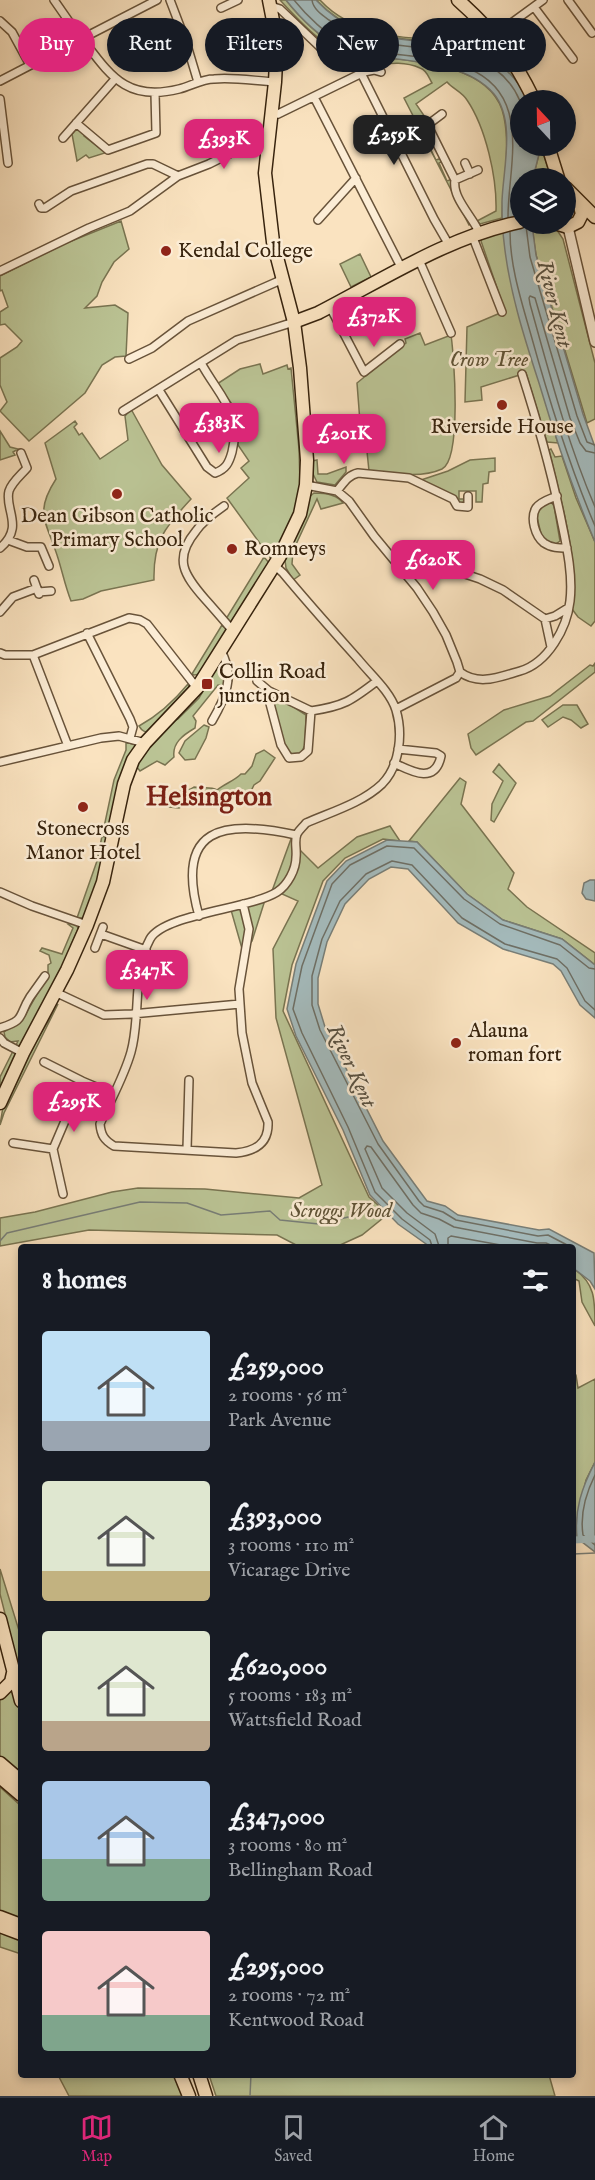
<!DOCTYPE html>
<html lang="en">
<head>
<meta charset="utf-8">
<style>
  body { margin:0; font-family:"IM FELL English",serif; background:#242831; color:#f1f3f6; height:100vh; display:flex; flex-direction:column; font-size:22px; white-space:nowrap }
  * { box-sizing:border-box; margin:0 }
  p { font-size:20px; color:#9ea1a6 }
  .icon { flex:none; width:33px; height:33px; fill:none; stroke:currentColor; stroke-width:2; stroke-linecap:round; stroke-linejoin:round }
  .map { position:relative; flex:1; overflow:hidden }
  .side { position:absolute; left:18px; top:1244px; width:558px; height:834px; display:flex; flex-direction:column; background:#171b24; border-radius:6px; box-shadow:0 3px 9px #0003 }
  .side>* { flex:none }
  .banner { position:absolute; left:18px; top:18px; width:560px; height:54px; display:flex; gap:12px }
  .needle { width:39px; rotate:338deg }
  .controls { position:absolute; left:510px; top:90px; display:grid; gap:12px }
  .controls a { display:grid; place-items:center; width:66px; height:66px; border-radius:50%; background:#171b24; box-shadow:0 3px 9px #0003; font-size:30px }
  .price { position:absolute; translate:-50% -51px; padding:0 14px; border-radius:12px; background:#db2777; color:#fff; font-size:20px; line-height:39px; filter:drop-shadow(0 2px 3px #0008) }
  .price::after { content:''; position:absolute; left:50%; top:36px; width:18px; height:14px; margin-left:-9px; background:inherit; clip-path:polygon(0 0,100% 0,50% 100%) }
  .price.selected { background:#222; color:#fff }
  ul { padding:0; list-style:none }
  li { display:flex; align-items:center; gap:18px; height:150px; padding:0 24px }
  li span { display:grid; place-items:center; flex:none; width:168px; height:120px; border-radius:6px; color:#555 }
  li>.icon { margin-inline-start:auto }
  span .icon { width:72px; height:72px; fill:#fffc; stroke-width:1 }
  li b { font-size:26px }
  h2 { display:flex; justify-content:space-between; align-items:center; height:72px; padding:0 24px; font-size:26px }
  .tag { padding:0 21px; border-radius:27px; background:#171b24; box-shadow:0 3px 9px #0003; font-size:21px; line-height:54px }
  .tag.selected { background:#db2777; color:#fff }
  .dock { display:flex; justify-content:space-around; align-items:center; height:84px; border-top:2px solid #363941; background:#171b24; font-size:16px; color:#9ea1a6 }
  .dock a { display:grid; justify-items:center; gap:3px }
  .dock .selected { color:#db2777 }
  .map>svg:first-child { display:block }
  .green { fill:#bbc495; stroke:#797451; stroke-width:1.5 }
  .water { fill:#a4bbbd; stroke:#787e77; stroke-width:1.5 }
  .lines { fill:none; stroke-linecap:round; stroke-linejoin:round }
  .shore { stroke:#6e6f65; stroke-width:1.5 }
  .stream { stroke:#787e77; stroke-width:1.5 }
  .canal { stroke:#a4bbbd; stroke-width:7 }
  .minor-casing { stroke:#68533a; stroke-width:10 }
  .tertiary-casing { stroke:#68533a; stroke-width:12 }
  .primary-casing { stroke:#37230d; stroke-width:15 }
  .trunk-casing { stroke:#37230d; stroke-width:15 }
  .minor { stroke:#fcedd6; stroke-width:7 }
  .tertiary { stroke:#fcedd6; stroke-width:9 }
  .primary { stroke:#fae3c0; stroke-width:12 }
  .trunk { stroke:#fae3c0; stroke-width:12 }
  .poi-dot { fill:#8f2418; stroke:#fcedd6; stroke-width:2 }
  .labels { text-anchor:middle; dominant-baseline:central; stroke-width:5; stroke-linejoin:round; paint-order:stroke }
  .poi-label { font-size:21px; fill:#37230d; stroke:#fcedd6; text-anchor:start }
  .park-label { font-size:21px; font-style:italic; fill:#5f5336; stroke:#fcedd6 }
  .water-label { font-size:22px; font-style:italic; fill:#585142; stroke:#fcedd6 }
  .district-label { font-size:27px; font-weight:bold; fill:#7a1f14; stroke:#fcedd6 }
</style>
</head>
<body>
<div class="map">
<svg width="595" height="2096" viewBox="0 0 595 2096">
  <rect width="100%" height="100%" fill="#fae3c0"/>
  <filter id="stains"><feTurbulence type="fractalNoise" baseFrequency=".00333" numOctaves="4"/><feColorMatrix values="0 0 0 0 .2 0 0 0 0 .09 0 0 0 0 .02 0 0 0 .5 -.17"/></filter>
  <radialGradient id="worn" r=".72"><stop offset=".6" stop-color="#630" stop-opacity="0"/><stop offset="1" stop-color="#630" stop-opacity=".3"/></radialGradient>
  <path class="green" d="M280,0H286C301,19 319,37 341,48C358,58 380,57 399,59C437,64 495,71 504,117C511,151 502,184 502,218L480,224L477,221L496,211C497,178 486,128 467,100C462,92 453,89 447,82L416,104L425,117L421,126L426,127L434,143L429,146L436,160L442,158L443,161L439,163L447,181L452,179V191L471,224L469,225L404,98L432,83C429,78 427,70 420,68C409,63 387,60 378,69C334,57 310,33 280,0Z
    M316,0H320C351,34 407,42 451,37C460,36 469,30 478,31L504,58L522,88C511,78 500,64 488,56C478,51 463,48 452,46C397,34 360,45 316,0Z
    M78,127L85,133L84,136L102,150L104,148L108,152L89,158L86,155L77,161L72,134Z
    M543,152L551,178H533L539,154Z
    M121,221L129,249L114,262L102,282L97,296L85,308L115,305L128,313L126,356L115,357L102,365L85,393L29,441L0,411L7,402L0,385V358L17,347L22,341L5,324L0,325V312L8,307L2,290L0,291V276L64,244Z
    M545,224L557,230L563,239L595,363V419L587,423L536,255L532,227Z
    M504,232L510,276L517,308L558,443L547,442L526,373L481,387L482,400L465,402L467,327L505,311L481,241L482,238Z
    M360,254L371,277L351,287L340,264Z
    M420,333L425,345L451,335C454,356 462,459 442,469C420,479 391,473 369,471L364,422H360L357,383L406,343L405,339Z
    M260,364L263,374L287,365L288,369L291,368L299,449L300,485L297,511L272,560L227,498L249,478L241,468L249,461L238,445L236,417L232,404L217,384L240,369Z
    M131,409L162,465L191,499C165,527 153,541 154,580L101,591L83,599L71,601C65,586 62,570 57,555C46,521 34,513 56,479L45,443L75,421L77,424L74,427L79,435L82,433L100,459L128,440L125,416Z
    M0,431L10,447L18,449L13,452L15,455L0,460Z
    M551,449L555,457L562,456L576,498L595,542V621L591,626L578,617L572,609C582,573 558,488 549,450Z
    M495,458V471L489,472L488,483L483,484L482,502H476V491H459V499H464L463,503L460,504L421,480L448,471L470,460Z
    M317,460L318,474H327L346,467V472L335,485L317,482L313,474L312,461Z
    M314,493C324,493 337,494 343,503L321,509L317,499L293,551L292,564L300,575L293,580L286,568L285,560L308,498Z
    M546,503H552L554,506L560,541L554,545L542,538L536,513Z
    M264,557L270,564L230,624L226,619Z
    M222,625L228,631L202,674L194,675L192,674Z
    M220,658L229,661L233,675L232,681L224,686L218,685L193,716L196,721L195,728C183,735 172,743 174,757L165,765L157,761L140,771L136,766L166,725L178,719L199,698L219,663Z
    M595,663V672L533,721L526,722L476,755L471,748L468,734L504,710L550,696L590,665L593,666Z
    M188,684L190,690L151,731C145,733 142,731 139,726C159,715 174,701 188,684Z
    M278,697L306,715L305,745L301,753L290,754L285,748L272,701Z
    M563,705H577L588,724L581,728L571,720L563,717L548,727L542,720Z
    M204,725L209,727L206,738L195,759L185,760L179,753L185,741Z
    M126,742L135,745L136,747L109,832L104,829V827L114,780L126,750Z
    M264,750L275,758L260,781L254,785L250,793L229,799L225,795L212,807L197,799L179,808L169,807L165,801C168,786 181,796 194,787C202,789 210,786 217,790C226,783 234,781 241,774H245L252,766L256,754Z
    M499,764L516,783L494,822L491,820L492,804L503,781L493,772Z
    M460,778L466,782L461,804L514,873L508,889L527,907L595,953V965L562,939L503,920L467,894L417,842L409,841Z
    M390,826L400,841L383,839L345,858L323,881L292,965L283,1011L369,1197L388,1214L362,1235L338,1246H298L277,1235L89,1230L0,1246V1218L35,1212L112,1192L138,1188L205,1189L299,1198L322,1185L276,1018L273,949L298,901L282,894L297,871L300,850L318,868L357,837Z
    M102,836L107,838L103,865L85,918H77L97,861Z
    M291,839C298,857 291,884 272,891Z
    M265,900L252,941L250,943L251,931L246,906Z
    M238,908L242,910L246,933L243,952L231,910Z
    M72,923L77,925L78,929L71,945L72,949L0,1091V1077L18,1041L10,1042L5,1037L4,1032L24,1017L48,975V965L51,963L49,955L40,951L42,948L62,954L73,928L68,924Z
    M58,1004L4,1113L0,1125L3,1107L25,1060Z
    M573,1268C595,1283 595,1299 595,1326L582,1302L579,1281L573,1278Z
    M573,1374L576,1375L578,1388L595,1379V1462L586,1480L576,1523L577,1538L573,1536Z
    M0,1569L21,1637V1677L0,1594Z
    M11,1689L14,1690L21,1713V1776L0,1758V1699L6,1696Z
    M0,1787L21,1806V1920L0,1913Z
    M0,1930L21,1938V1954L0,1947Z
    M58,2075H175L186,2096H69Z
    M209,2075H549L555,2096H216Z"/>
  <path class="water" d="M286,0H316C328,13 344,24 361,32C369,35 379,36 388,37C442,47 502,41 527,100H520V146H541L543,152L539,154L533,178H520V224H532L536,255L583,414L595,447V542C573,490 555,437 539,383C524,337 509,290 504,242C502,228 502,214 502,201C503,170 516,121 494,94C470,66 423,62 389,58C373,57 354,56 340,48C319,36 301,19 286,0Z
    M387,840L417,842L467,894L503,920L562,939L595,965V1018L580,1005L561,971L553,964L503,949L458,923L408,869L391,867L369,879L345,904L327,942L318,978V1004L325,1027L383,1141L424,1197L427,1201L445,1206L458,1215L539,1230L549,1229L594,1253L595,1289L590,1281L573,1268V1246H429L398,1224L370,1195L343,1130L296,1036L287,1009L296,964L327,881L346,861Z
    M590,880H595V901L586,899L582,893L584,883Z
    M595,1462V1552L577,1538C574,1510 582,1487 595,1462Z"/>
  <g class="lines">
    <path class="shore" d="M294,0C306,15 327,36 346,44C396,64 490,44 509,113C518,147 508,183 508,217
      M312,0C313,9 322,15 329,20C339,26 350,35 361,38C415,55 493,37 520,101
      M526,226L530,257L577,416L587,442L595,445
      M510,232C510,267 522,303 531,335C549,400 569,465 595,526
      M595,453L586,451L580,443L570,418L535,298L530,296L529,298L530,304C549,372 567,442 595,507
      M432,1246L430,1240L402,1219L375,1192L348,1127L302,1033L293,1009L302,966L332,884L350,865L387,846L414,848L464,899L500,924L560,945L589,968L595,969
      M439,1246L435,1234L407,1213L382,1188L365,1149L367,1146L371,1147L413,1205L421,1213L439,1219L454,1227L537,1243H546L553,1246
      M448,1246V1238L451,1236L506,1246
      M569,1246L548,1235L538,1236L456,1220L443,1212L424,1206L419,1201L378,1144L320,1030L312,1005V976L322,939L340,901L366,874L392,861L412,865L462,918L505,944L557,959L567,968L585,1001L595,1010
      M595,1475C586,1493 580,1515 583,1535L595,1545"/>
    <path class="stream" d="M0,1241L7,1233L140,1202L187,1203L221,1215L270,1211L280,1220L319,1224L365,1213L382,1207
      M573,1554L595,1553
      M250,2096L251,2074"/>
    <path class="canal" d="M573,1540L595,1539"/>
    <defs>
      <path id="minor" d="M54,0L77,33
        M170,0L186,42L198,82
        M568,0L592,33
        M271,6L280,9L322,49L351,63L361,73L434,219L449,245
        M534,7L573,59
        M221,8L238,0
        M0,21L12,32L30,65
        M89,35L157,0
        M495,35L543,0
        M87,45C113,80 131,101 179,89C191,86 202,79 214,79C234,77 255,81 275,82
        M0,81L75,42
        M314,97L402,269
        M0,99L8,163
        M278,114L364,72L374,70L381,72
        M442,114L430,123L429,128L455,180C452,198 472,216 479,232
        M76,123L108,150L156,133L155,93
        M63,138L115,79
        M465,163L470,174
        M455,180L478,170
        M39,204L41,208H45L71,191L147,164H153L178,176
        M318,220L356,178
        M472,235L502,312
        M419,260L451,333
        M0,271L89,228L130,211L178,176L209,164L239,149L267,147
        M330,307L364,372L400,344
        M129,359L152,348L188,321L281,280
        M159,390L207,467L215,473C226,469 229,463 232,452C242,412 219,396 201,363
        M123,411L237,340L294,322
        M306,485L337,491L349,501L374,536L417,588L433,612L446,635L457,662L460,672L456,678L396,709
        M337,491C343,484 348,475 358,473L409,478L453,499L457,506L468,507V496
        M557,496C550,499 541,501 536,508C530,518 535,536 544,543C551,548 559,548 567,548
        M224,506C214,513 203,521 196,531C173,559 184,575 205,599C215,610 224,621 233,631
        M8,540L27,547H41L49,566
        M0,548C25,527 4,509 9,491C12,482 21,475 27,468L21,453
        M402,570L425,574H465L480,579L503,590L545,619L551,647
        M34,580L39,594
        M38,592L51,591
        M0,612L13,597L37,588
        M545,619L555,616L568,608
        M87,633L130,719L133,727L130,738
        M0,653L5,655H33L129,618L140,620L147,624L197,688
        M33,655L68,746
        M460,672C479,686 499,677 520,671C548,663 567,628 570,601C573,576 567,548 562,524C552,473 538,424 522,374
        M257,681L269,691L268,696L281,745L289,758L301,757L308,751L311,711C344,706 351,701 377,681
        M269,691L311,711
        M212,721C226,697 235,676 221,651
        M0,762L101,738L119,736L145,743
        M394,763C411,771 435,785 441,756L436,753L398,749
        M0,892L32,906L87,925
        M243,904L249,929L239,989L242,1033L252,1083L268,1122C269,1144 255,1151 236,1153L114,1146C104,1140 101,1135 100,1124C110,1101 124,1077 131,1052C141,1017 132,972 150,939C164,914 250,909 277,892C288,885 296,869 296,857C297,849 294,841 297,834C299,830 303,827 306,823C331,812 362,803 382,784C400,766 403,733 396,710C390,691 370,674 358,659C333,631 307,602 283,573L274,565
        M199,916C174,827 223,819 296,835
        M101,934L146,950
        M95,948L103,927
        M55,992L104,1015L132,1014L240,1004
        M0,1028C26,1020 18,1016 30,997C35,990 40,983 45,976
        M0,1038L4,1043L23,1053
        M44,1062L82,1081
        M13,1143L53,1149
        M187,1149L189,1080
        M63,1194L53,1149L82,1081L113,1094"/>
      <path id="tertiary" d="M568,227L595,342"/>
      <path id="primary" d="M458,0C494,32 513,57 534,100
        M548,146L558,178
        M566,188L595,217
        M558,224L568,227L578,222L582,214L579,202
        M294,322L318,313C384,279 448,237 520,222"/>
      <path id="trunk" d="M0,1103L23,1053L67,970L87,925L103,882L124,784L133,760L145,743L197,688L280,556L300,514L306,485L307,460L300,368L294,322L273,242L265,173L275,82L277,41L269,0
        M0,1619L21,1701
        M0,1693L11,1682L13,1673
        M0,1763L21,1781
        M0,1777L21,1795
        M0,1917L21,1925
        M0,1926L21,1934
        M180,2074L189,2096
        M199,2074L206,2096"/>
    </defs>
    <use href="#minor" class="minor-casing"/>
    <use href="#tertiary" class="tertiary-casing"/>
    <use href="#primary" class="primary-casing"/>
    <use href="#trunk" class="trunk-casing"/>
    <use href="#minor" class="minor"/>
    <use href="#tertiary" class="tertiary"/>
    <use href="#primary" class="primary"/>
    <use href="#trunk" class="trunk"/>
  </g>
  <g class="poi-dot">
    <circle cx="166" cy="251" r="6"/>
    <circle cx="502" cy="405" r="6"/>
    <circle cx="117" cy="494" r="6"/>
    <circle cx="232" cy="549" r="6"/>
    <rect x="201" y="678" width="12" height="12" rx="3"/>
    <circle cx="83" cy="807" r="6"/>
    <circle cx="456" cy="1043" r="6"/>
  </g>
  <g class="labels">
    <g class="poi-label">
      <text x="178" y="251">Kendal College</text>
      <text x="502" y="427" text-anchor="middle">Riverside House</text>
      <text x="117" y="516" text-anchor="middle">Dean Gibson Catholic<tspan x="117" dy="24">Primary School</tspan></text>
      <text x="244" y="549">Romneys</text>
      <text x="219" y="672">Collin Road<tspan x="219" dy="24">junction</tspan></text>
      <text x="83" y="829" text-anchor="middle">Stonecross<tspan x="83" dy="24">Manor Hotel</tspan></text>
      <text x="468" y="1031">Alauna<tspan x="468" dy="24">roman fort</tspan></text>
    </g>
    <g class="park-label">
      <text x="489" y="360">Crow Tree</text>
      <text x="341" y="1211">Scroggs Wood</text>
    </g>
    <g class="water-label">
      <text transform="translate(554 304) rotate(76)">River Kent</text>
      <text transform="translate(351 1066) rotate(65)">River Kent</text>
    </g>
    <g class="district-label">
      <text x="209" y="798">Helsington</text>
    </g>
  </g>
  <rect width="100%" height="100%" filter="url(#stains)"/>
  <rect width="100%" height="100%" fill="url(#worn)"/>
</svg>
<div class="controls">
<a><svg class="needle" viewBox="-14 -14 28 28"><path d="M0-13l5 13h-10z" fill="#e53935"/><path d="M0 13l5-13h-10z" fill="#9ea1a6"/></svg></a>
<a><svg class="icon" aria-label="layers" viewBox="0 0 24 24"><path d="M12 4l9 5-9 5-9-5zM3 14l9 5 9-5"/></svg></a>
</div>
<b class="price selected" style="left:394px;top:166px">£259K</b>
<b class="price" style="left:224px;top:170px">£393K</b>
<b class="price" style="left:374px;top:348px">£372K</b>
<b class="price" style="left:219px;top:454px">£383K</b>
<b class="price" style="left:344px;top:465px">£201K</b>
<b class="price" style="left:433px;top:591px">£620K</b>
<b class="price" style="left:147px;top:1001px">£347K</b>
<b class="price" style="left:74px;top:1133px">£295K</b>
<div class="banner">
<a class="tag selected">Buy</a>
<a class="tag">Rent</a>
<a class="tag">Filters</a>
<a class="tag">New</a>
<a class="tag">Apartment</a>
</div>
<section class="side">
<h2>8 homes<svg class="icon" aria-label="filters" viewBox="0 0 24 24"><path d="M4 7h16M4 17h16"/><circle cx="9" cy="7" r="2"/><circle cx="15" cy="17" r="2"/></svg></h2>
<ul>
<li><span style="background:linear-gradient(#bfe0f5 75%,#9aa5b1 0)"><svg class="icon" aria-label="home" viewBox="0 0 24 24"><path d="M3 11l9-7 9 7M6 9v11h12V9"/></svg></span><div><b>£259,000</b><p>2 rooms · 56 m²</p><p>Park Avenue</p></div></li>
<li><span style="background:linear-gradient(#dfe7d0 75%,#c2b280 0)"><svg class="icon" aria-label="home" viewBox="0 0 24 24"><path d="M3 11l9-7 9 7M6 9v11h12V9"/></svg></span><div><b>£393,000</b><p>3 rooms · 110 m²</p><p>Vicarage Drive</p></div></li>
<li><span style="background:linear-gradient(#dfe7d0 75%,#b9a48a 0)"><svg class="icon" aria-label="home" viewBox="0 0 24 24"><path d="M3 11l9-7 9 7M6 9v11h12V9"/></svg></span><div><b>£620,000</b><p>5 rooms · 183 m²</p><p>Wattsfield Road</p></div></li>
<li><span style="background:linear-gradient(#a9c7e8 65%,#7fa58c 0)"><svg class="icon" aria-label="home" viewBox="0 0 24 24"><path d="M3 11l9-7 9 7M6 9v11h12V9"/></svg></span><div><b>£347,000</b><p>3 rooms · 80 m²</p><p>Bellingham Road</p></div></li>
<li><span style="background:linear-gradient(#f6c9c9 70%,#7fa58c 0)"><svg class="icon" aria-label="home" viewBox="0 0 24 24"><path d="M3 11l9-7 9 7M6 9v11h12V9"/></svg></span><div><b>£295,000</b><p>2 rooms · 72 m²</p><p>Kentwood Road</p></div></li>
</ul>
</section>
</div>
<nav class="dock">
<a class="selected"><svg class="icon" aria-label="map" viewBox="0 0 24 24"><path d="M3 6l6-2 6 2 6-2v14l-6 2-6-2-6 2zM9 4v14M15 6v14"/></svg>Map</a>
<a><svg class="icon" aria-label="saved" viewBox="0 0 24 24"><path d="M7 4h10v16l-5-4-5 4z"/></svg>Saved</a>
<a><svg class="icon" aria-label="home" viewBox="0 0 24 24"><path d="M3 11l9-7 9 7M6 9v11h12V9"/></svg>Home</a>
</nav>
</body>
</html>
